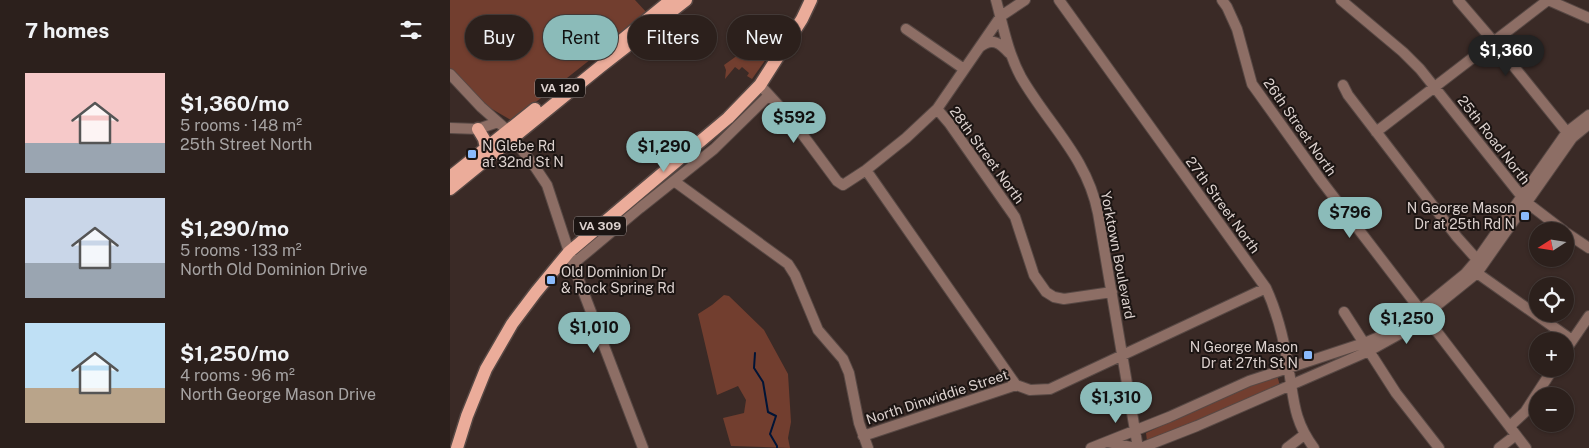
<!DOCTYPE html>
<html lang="en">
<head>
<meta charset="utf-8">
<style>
  body { margin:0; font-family:"Public Sans",sans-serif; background:#342825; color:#f1f3f6; height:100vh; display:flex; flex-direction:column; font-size:19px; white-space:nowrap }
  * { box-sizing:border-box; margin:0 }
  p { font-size:16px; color:#a6a3a3 }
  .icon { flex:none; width:28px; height:28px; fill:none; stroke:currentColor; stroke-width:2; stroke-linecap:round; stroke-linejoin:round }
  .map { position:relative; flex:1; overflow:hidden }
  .panel { display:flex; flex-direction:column; background:#2c201c; width:450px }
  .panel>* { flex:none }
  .guide { position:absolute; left:15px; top:15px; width:475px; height:45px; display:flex; gap:10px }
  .needle { width:32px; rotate:258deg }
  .fabs { position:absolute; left:1079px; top:222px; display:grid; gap:10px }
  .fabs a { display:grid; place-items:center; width:45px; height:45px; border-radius:50%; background:#2c201c; box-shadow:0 1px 4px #0004,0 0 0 1px #483e3b; font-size:25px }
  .price { position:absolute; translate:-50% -42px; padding:0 11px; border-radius:18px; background:#8bbbb9; color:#111; font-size:16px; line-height:32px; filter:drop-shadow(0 1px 2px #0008) }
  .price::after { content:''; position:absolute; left:50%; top:30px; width:15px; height:11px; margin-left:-8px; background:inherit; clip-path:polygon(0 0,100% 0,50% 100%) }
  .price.selected { background:#222; color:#fff }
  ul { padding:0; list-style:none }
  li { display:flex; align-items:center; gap:15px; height:125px; padding:0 25px }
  li span { display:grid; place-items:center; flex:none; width:140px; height:100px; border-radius:0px; color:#555 }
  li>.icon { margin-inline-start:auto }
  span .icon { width:60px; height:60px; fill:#fffc; stroke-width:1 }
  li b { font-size:21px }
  h2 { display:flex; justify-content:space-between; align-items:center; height:60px; padding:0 25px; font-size:21px }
  .chip { padding:0 18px; border-radius:22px; background:#2c201c; box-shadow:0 1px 4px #0004,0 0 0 1px #483e3b; font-size:18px; line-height:45px }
  .chip.selected { background:#8bbbb9; color:#111 }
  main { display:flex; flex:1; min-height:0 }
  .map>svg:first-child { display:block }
  .green { fill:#723e2f }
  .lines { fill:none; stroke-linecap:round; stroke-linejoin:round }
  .stream { stroke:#001436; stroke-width:2 }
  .minor-casing { stroke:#574844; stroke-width:12 }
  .major-casing { stroke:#574844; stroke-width:15 }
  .minor { stroke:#8d6e65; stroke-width:10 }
  .major { stroke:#ebac9a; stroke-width:12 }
  .poi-dot { fill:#8abafc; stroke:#1c1513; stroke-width:2 }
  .labels { text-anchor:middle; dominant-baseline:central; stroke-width:4; stroke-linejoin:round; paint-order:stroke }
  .shield { fill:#1c1513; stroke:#a29996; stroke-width:1 }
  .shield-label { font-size:12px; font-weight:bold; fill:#dcd1ce }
  .street-label { font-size:14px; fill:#dcd1ce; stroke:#1c1513 }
  .poi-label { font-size:14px; fill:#dcd1ce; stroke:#1c1513; text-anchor:start }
</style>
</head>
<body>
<main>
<section class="panel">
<h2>7 homes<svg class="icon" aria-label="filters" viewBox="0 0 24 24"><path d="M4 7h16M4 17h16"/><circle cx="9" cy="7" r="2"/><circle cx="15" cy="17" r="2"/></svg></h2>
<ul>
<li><span style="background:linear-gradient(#f6c9c9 70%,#9aa5b1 0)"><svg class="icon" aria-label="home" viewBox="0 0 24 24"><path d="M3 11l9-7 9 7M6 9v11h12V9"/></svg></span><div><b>$1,360/mo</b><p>5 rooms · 148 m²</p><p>25th Street North</p></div></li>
<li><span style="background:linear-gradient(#c9d6e8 65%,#9aa5b1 0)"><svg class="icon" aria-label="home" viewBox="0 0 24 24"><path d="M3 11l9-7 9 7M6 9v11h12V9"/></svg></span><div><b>$1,290/mo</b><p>5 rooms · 133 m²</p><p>North Old Dominion Drive</p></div></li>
<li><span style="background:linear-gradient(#bfe0f5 65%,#b9a48a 0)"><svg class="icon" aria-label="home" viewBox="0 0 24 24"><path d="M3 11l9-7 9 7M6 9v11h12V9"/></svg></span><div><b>$1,250/mo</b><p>4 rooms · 96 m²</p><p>North George Mason Drive</p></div></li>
</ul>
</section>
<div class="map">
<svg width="1139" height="448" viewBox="0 0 1139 448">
  <rect width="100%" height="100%" fill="#3a2a26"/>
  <path class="green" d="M0,0H185L198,14L98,93L61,120L35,105L0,69Z
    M333,23L321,52L302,79L297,76L299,73L292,67L289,70L285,67L275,79L276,70L274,65Z
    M274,295L279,296L314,330L338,374L341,422L338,438L340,448L281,446L273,418L294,413L296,400L288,386L267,395L248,314L262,305Z
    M827,375L830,386L714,437L697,441L696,433L794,387Z"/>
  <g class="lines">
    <path class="stream" d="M305,353L304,368L313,382L318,412L326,416L320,434L327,446V448"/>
    <defs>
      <path id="minor" d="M546,0C553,26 558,53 571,77C598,124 637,157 648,213L688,448
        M609,0L816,288C827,312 834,340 838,365C844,399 843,420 864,448
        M772,0L777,7L787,29L802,84L870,179L1076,448
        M891,0L953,52L970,69L1076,202L1114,231
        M1008,0L1044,42L1120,136
        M1098,0L1139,18
        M456,29L514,69
        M530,47C542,37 550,43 559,53
        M0,74L31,107L57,130L85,167L97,185L125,270L193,448
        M310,85L341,119L387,181L393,185L416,170L456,138L487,109L551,16L575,0
        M893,85L898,95L1007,237L1031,264
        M487,109L499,123L565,217L584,275L596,292L604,297L614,299L662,292
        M0,128L28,129L48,122
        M926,132L1098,0
        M416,170L566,385
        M224,181L338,264L345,275L368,330L393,359L399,373L409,423L418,448
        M1115,232L1139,248
        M123,264L190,208L264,149L319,95
        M1027,273L1122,340
        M894,312L946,393L989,448
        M1115,351L1139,316
        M1060,426L1075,412L1103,369
        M413,436L566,385L580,390L600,389L816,288
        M658,442L685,448
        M641,448L719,417L799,381L914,343L931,336L949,326L983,300L1015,274L1027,260L1117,132L1139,115
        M691,448L747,426L919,351L955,331L1027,273L1122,138L1139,124
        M837,448L854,435
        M1049,448L1066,435"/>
      <path id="major" d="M161,49L221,0
        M28,129L34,139L36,148
        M0,177L85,109
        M0,189L150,67L236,0
        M7,448L17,416L36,369L62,324L86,292L119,252L278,118L310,85L352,19L361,0"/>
    </defs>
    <use href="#minor" class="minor-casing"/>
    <use href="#major" class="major-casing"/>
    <use href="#minor" class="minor"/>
    <use href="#major" class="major"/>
  </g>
  <g class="poi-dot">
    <rect x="17" y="149" width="10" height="10" rx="2.5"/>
    <rect x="1070" y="211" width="10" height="10" rx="2.5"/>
    <rect x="96" y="275" width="10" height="10" rx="2.5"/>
    <rect x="853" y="350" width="10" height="10" rx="2.5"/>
  </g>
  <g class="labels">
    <g class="shield">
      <rect x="85" y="78.5" width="50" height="19" rx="4"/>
      <rect x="124" y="216.5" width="52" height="19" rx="4"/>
    </g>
    <g class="shield-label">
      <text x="110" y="88">VA 120</text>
      <text x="150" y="226">VA 309</text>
    </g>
    <g class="street-label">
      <text transform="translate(850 127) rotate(55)">26th Street North</text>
      <text transform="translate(1044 140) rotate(52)">25th Road North</text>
      <text transform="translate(537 155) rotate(54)">28th Street North</text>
      <text transform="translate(773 205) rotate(54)">27th Street North</text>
      <text transform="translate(668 255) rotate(79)">Yorktown Boulevard</text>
      <text transform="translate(487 397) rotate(-18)">North Dinwiddie Street</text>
    </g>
    <g class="poi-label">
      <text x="32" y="146">N Glebe Rd<tspan x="32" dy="16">at 32nd St N</tspan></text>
      <text x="1065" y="208" text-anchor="end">N George Mason<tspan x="1065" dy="16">Dr at 25th Rd N</tspan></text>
      <text x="111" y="272">Old Dominion Dr<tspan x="111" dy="16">&amp; Rock Spring Rd</tspan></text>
      <text x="848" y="347" text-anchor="end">N George Mason<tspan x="848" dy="16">Dr at 27th St N</tspan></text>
    </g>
  </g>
</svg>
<div class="fabs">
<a><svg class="needle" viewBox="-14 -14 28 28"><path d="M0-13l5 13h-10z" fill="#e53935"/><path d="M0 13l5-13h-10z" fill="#a6a3a3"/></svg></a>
<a><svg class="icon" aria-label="locate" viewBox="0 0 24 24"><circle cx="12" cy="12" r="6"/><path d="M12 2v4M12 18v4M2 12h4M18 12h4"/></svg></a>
<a>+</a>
<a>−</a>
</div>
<b class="price selected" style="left:1056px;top:77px">$1,360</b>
<b class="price" style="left:344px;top:144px">$592</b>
<b class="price" style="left:214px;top:173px">$1,290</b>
<b class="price" style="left:900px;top:239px">$796</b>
<b class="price" style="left:957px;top:345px">$1,250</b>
<b class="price" style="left:144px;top:354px">$1,010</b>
<b class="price" style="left:666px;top:424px">$1,310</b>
<div class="guide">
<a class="chip">Buy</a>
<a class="chip selected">Rent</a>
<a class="chip">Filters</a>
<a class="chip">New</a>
</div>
</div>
</main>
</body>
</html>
